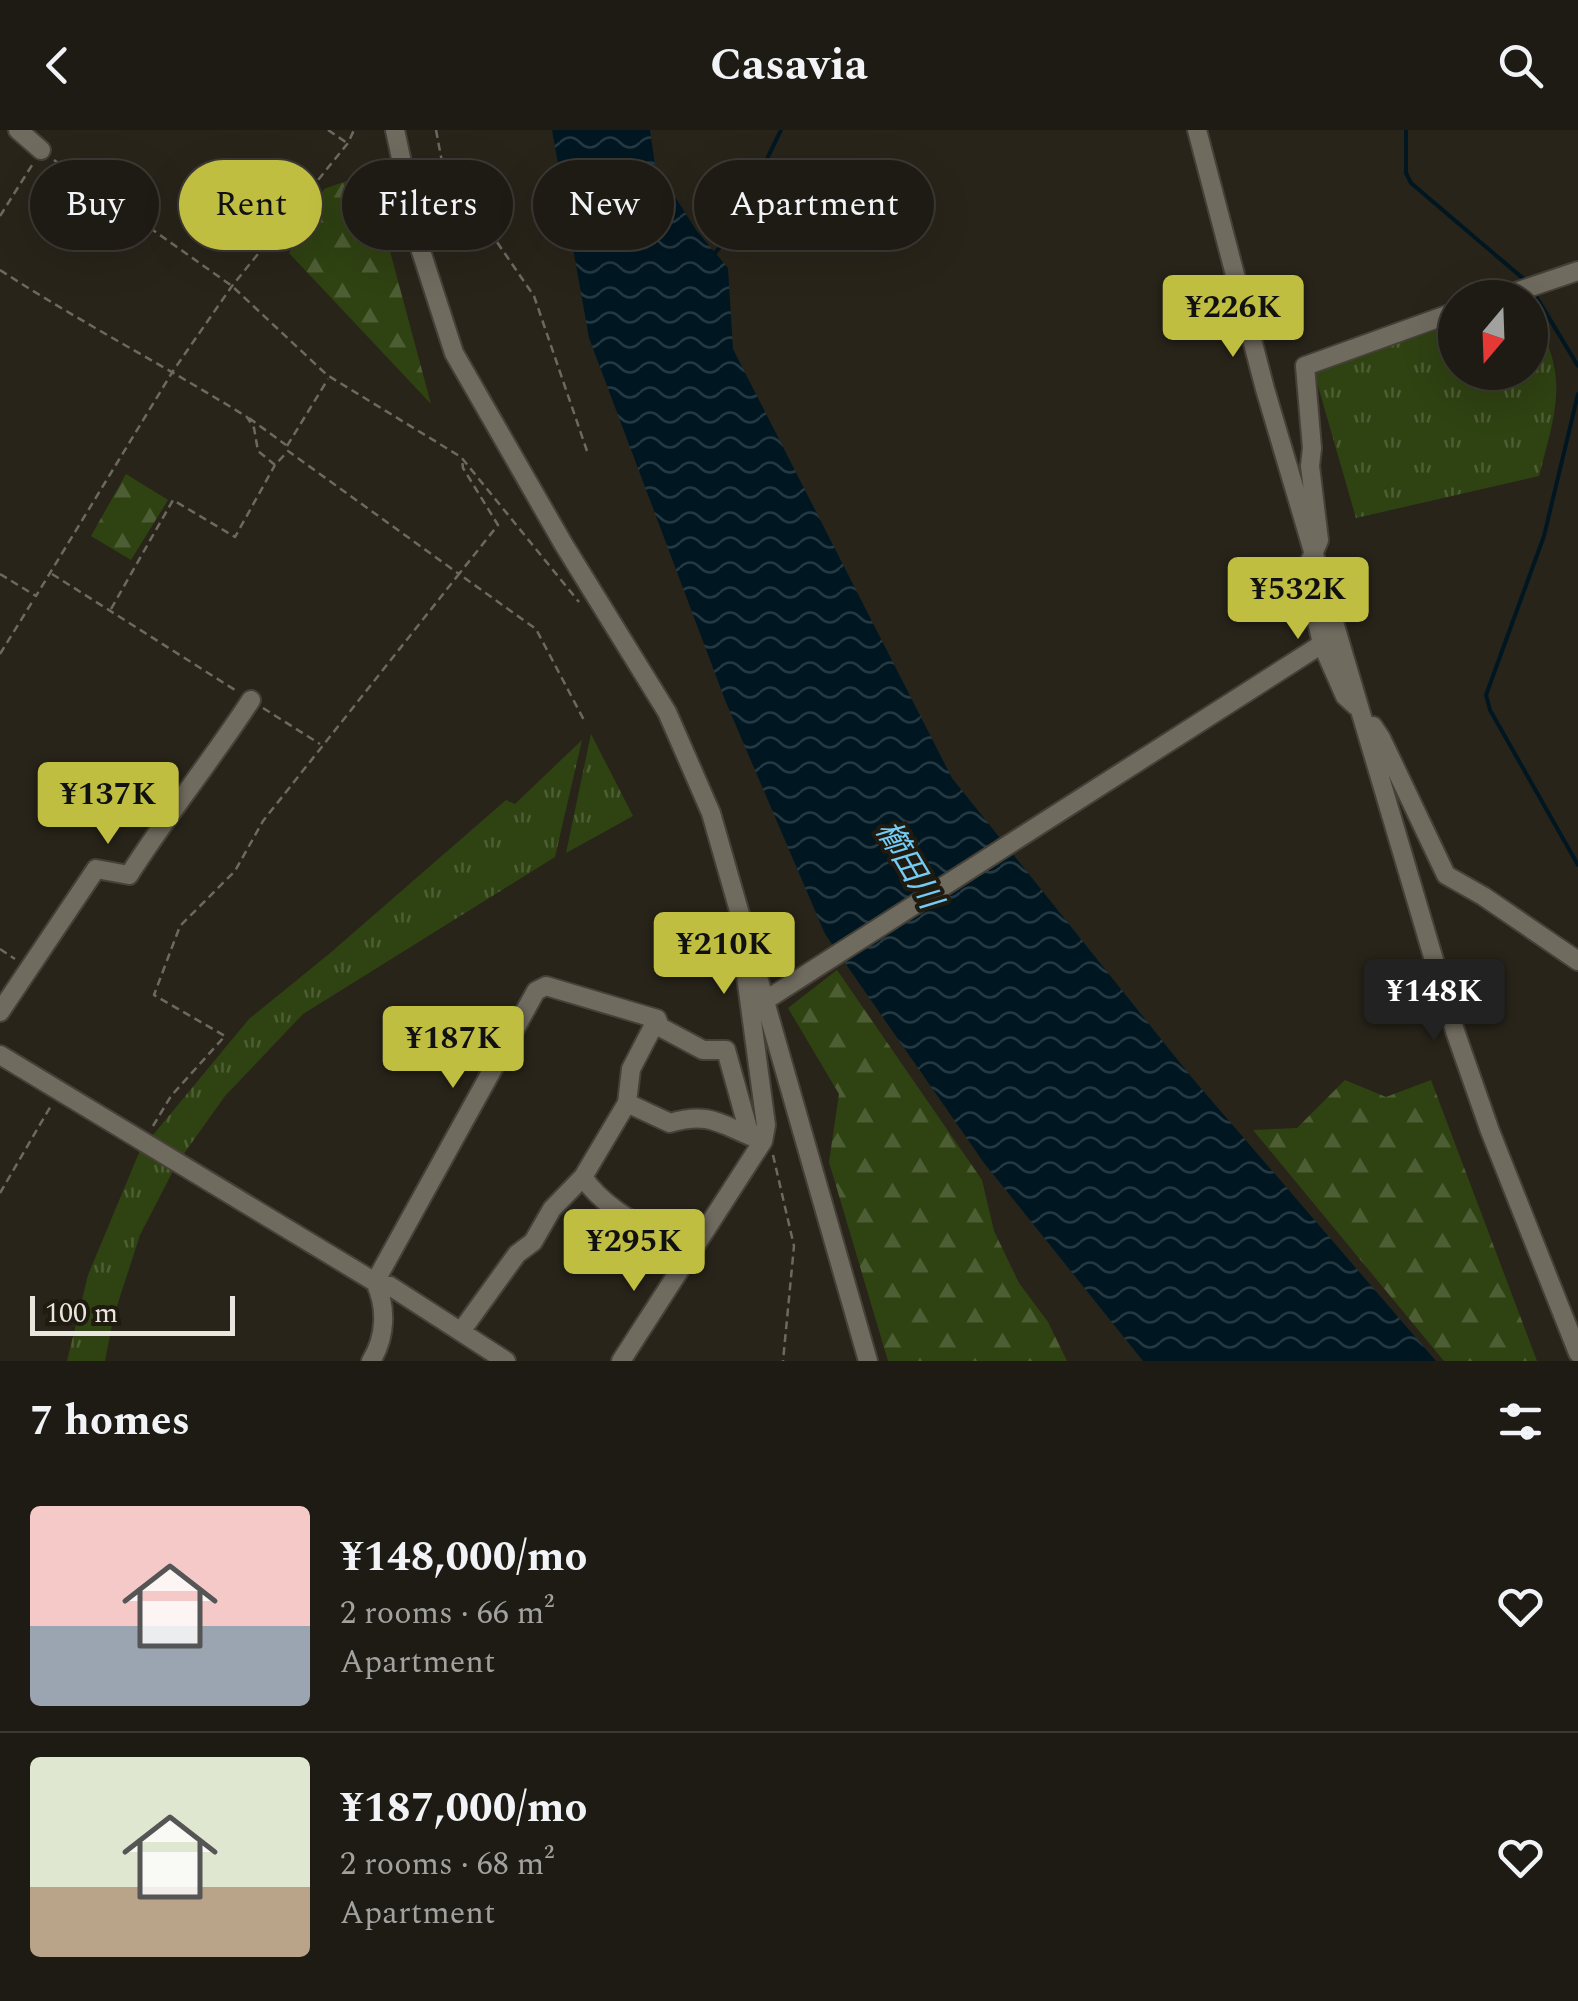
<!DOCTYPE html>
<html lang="en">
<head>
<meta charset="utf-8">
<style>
  body { margin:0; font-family:Spectral,"Noto Sans JP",serif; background:#2b2822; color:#f1f3f6; height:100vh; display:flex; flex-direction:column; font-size:38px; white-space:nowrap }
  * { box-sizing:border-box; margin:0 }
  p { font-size:32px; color:#a1a1a0 }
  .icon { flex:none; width:55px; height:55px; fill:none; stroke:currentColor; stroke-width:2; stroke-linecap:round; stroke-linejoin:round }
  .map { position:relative; height:1231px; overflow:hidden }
  .side { display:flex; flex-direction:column; background:#1e1b14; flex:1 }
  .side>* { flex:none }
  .hud { position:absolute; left:30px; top:30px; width:1000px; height:90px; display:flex; gap:20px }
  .needle { width:65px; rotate:199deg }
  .fabs { position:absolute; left:1438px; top:150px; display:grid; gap:20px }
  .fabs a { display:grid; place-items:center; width:110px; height:110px; border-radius:50%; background:#1e1b14; box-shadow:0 10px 40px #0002,0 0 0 2px #3c3934; font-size:50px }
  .scale { position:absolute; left:30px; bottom:25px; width:205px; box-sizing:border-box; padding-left:10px; border:5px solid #e9e6df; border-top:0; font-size:28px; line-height:35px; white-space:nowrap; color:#e9e6df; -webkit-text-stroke:8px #1f1b11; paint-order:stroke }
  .price { position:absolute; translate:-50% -85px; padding:0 22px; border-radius:10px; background:#c0be41; color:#111; font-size:32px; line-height:65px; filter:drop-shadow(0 2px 5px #0008) }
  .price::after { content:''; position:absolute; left:50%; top:60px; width:30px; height:22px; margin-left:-15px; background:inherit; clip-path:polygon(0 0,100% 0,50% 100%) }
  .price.current { background:#222; color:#fff }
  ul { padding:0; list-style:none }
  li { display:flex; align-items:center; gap:30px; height:250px; padding:0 30px }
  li+li { border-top:2px solid #3c3934 }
  li span { display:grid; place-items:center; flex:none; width:280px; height:200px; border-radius:10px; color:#555 }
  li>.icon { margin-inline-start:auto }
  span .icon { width:120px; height:120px; fill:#fffc; stroke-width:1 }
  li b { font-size:42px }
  h2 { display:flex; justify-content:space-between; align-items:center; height:120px; padding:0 30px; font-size:42px }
  .pill { padding:0 35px; border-radius:45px; background:#1e1b14; box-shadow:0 10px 40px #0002,0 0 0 2px #3c3934; font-size:35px; line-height:90px }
  .pill.current { background:#c0be41; color:#111 }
  header { display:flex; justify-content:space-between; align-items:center; height:130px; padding:0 30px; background:#1e1b14; font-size:45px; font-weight:700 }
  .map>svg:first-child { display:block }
  .grass { fill:url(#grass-tufts) }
  .forest { fill:url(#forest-firs) }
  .water { fill:url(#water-waves) }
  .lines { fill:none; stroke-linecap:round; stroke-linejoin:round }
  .stream { stroke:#001722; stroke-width:4 }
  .minor-casing { stroke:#454139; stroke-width:22 }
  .path { stroke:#6d6961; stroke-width:2.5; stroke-dasharray:8 5; stroke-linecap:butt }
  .minor { stroke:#706b5f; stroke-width:18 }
  .labels { text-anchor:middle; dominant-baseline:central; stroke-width:8; stroke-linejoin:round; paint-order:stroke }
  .water-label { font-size:32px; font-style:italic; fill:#73ccf5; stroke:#1f1b11 }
</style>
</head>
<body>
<header><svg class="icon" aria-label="back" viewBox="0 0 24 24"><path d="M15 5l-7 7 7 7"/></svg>Casavia<svg class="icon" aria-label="search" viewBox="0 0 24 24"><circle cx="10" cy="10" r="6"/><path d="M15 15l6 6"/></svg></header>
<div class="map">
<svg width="1578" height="1231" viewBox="0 0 1578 1231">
  <defs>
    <pattern id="grass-tufts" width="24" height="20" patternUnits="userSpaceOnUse" patternTransform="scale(2.5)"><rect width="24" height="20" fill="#2f4212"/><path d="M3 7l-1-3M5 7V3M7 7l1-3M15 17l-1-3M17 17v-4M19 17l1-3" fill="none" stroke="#4d5d34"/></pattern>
    <pattern id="forest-firs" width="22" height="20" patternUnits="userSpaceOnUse" patternTransform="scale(2.5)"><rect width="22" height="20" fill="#2f4212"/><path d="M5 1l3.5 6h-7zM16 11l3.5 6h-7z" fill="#4d5d34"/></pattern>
    <pattern id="water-waves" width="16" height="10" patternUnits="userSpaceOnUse" patternTransform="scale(2.5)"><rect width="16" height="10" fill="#001722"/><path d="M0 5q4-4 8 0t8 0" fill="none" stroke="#253942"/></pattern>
  </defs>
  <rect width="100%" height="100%" fill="#28241a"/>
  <path class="grass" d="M1530,182C1571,243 1556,280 1539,346L1356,388L1314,242L1455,194V242H1530Z
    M591,604L633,686L566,723Z
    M582,610L555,727L303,884L225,966L183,1025L153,1005L249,889L329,824L506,670L515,674Z
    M141,1018L174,1039L140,1105L114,1185L105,1231H67L88,1145Z"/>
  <path class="forest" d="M369,43L431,274L289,123L324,59Z
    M126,344L168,370L131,430L91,406Z
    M837,840L982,1050L994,1101L1019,1153L1048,1192L1067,1231H888L829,1032L839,964L788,878Z
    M1345,950L1386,967L1431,950L1537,1231H1444L1253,1000L1297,998Z"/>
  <path class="water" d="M552,0H650L655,35L696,100L728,138L733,219L952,648L1193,949L1436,1231H1143L984,1033L825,804L725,570L589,208Z"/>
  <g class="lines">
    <path class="stream" d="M1406,0V43L1411,53L1526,151
      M715,123L730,105L781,0
      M1534,163L1578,236
      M1578,264L1544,406L1486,565L1490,580L1578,735"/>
    <defs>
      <path id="minor" d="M18,0L41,20
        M395,0L421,121L454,223L564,415L667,582L711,683L868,1231
        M1197,0L1265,259L1455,901L1490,1001L1578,1223
        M1498,168L1578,141
        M1356,576L1345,566L1322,514L1306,441L1319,410L1310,336L1312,318L1305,236L1455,182
        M1373,596L1381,608L1446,745L1483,766L1578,831
        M766,870L1322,514
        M0,882L96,739L129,745C167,685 212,630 251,570
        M0,925L375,1152L390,1156L506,1231
        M627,973L631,939L657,889
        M583,1047C606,1082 652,1101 688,1123
        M462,1200L517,1124L533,1112L552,1079L583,1047L627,973L670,993C710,981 721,995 758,1009
        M371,1231C386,1207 387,1177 375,1152L536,861L546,856L657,889L660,897L703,920H726L750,1006
        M621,1231L763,1011L766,995L742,816"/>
    </defs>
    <use href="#minor" class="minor-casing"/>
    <path class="path" d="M328,0L347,13
      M436,0L442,32L534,166L587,321
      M54,30L232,156L327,245L461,327L579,472
      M0,86L34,32
      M0,140C80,192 165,236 247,287L254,298L258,321L275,335L288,321L459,444L498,395L463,338L462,330
      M249,288L286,315
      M287,316L328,249
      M0,444L36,466L173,241L232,156L348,13L354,0
      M52,444L235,560
      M111,479L173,370L235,407L275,335
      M0,524L34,469
      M263,578L320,614
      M0,819L15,829
      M153,996L171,966L225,906L154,865L180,796L235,741L263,691L459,444L536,499L585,592
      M773,1025L794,1116L783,1231
      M0,1063L52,974"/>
    <use href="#minor" class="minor"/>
  </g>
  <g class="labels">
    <g class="water-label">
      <text transform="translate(908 735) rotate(59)">櫛田川</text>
    </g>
  </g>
</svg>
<div class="fabs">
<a><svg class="needle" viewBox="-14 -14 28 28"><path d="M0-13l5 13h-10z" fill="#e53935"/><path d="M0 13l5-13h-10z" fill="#a1a1a0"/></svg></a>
</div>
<div class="scale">100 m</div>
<b class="price" style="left:1233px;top:230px">¥226K</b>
<b class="price" style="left:1298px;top:512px">¥532K</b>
<b class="price" style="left:108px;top:717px">¥137K</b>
<b class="price" style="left:724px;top:867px">¥210K</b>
<b class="price current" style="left:1434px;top:914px">¥148K</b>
<b class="price" style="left:453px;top:961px">¥187K</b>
<b class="price" style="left:634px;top:1164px">¥295K</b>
<div class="hud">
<a class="pill">Buy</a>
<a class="pill current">Rent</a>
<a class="pill">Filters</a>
<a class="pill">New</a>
<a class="pill">Apartment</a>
</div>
</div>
<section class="side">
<h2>7 homes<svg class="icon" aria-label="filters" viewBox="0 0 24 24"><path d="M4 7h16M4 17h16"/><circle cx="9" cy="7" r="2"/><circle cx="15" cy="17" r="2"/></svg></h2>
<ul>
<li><span style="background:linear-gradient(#f6c9c9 60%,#9aa5b1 0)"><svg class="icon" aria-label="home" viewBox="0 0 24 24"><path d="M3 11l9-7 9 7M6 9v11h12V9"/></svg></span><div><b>¥148,000/mo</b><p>2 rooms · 66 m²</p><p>Apartment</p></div><svg class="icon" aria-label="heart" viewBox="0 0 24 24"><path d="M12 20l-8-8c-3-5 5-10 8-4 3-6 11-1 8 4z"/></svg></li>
<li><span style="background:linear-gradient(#dfe7d0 65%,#b9a48a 0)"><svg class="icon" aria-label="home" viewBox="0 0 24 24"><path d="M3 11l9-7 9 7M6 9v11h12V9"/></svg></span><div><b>¥187,000/mo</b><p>2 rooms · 68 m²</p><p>Apartment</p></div><svg class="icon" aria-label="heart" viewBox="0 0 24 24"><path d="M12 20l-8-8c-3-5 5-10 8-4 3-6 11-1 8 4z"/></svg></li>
</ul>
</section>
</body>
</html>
